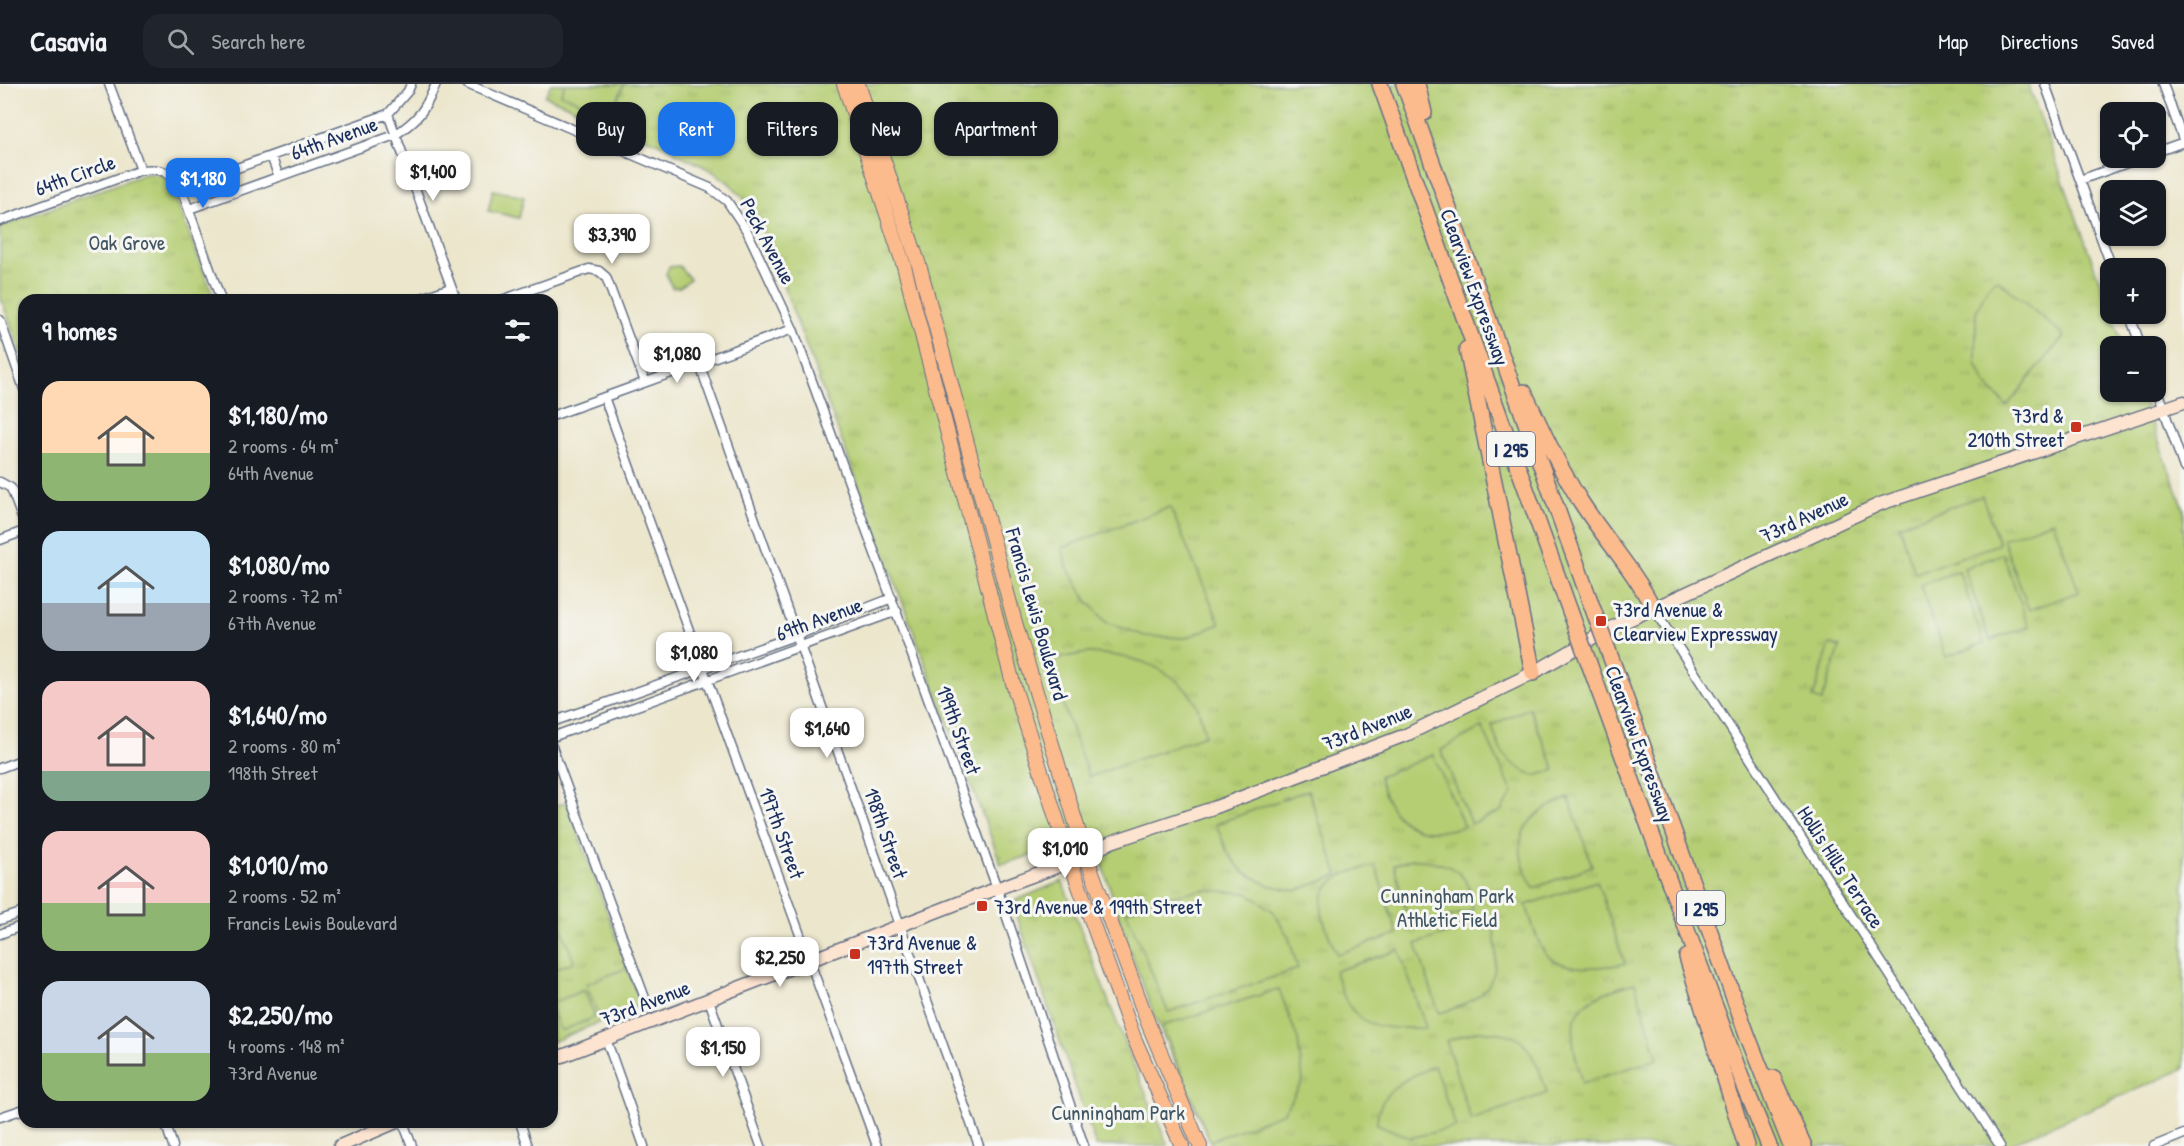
<!DOCTYPE html>
<html lang="en">
<head>
<meta charset="utf-8">
<style>
  body { margin:0; font-family:"Patrick Hand",sans-serif; background:#20242c; color:#f1f3f6; height:100vh; display:flex; flex-direction:column; font-size:22px; white-space:nowrap }
  * { box-sizing:border-box; margin:0 }
  p { font-size:20px; color:#9ea1a6 }
  .icon { flex:none; width:33px; height:33px; fill:none; stroke:currentColor; stroke-width:2; stroke-linecap:round; stroke-linejoin:round }
  .map { position:relative; flex:1; overflow:hidden }
  .sheet { position:absolute; left:18px; top:210px; width:540px; height:834px; display:flex; flex-direction:column; background:#171b24; border-radius:18px; box-shadow:0 2px 4px #0004 }
  .sheet>* { flex:none }
  .top-card { position:absolute; left:576px; top:18px; width:570px; height:54px; display:flex; gap:12px }
  .controls { position:absolute; left:2100px; top:18px; display:grid; gap:12px }
  .controls a { display:grid; place-items:center; width:66px; height:66px; border-radius:12px; background:#171b24; box-shadow:0 2px 4px #0004; font-size:30px }
  .price { position:absolute; translate:-50% -51px; padding:0 14px; border-radius:12px; background:#fff; color:#222; font-size:20px; line-height:39px; filter:drop-shadow(0 2px 3px #0008) }
  .price::after { content:''; position:absolute; left:50%; top:36px; width:18px; height:14px; margin-left:-9px; background:inherit; clip-path:polygon(0 0,100% 0,50% 100%) }
  .price.selected { background:#1a73e8; color:#fff }
  ul { padding:0; list-style:none }
  li { display:flex; align-items:center; gap:18px; height:150px; padding:0 24px }
  li span { display:grid; place-items:center; flex:none; width:168px; height:120px; border-radius:18px; color:#555 }
  li>.icon { margin-inline-start:auto }
  span .icon { width:72px; height:72px; fill:#fffc; stroke-width:1 }
  li b { font-size:26px }
  h2 { display:flex; justify-content:space-between; align-items:center; height:72px; padding:0 24px; font-size:26px }
  .pill { padding:0 21px; border-radius:18px; background:#171b24; box-shadow:0 2px 4px #0004; font-size:21px; line-height:54px }
  .pill.selected { background:#1a73e8; color:#fff }
  header { display:flex; align-items:center; gap:36px; box-sizing:border-box; height:84px; padding:0 30px; background:#171b24; border-bottom:2px solid #363941 }
  header strong { font-size:28px }
  nav { display:flex; gap:33px; margin-inline-start:auto; font-size:21px }
  .search { width:420px; height:54px; background:#20242c; display:flex; align-items:center; gap:15px; box-sizing:border-box; padding:0 21px; border-radius:18px; color:#9ea1a6; font-size:22px }
  .map>svg:first-child { display:block }
  .park { fill:url(#park-tufts); stroke:#687e68; stroke-width:1.5 }
  .garden { fill:#b5ce73; stroke:#687e68; stroke-width:1.5 }
  .lines { fill:none; stroke-linecap:round; stroke-linejoin:round }
  .street-casing { stroke:#646f84; stroke-width:11 }
  .secondary-casing { stroke:#646f84; stroke-width:15 }
  .primary-casing { stroke:#646f84; stroke-width:16 }
  .highway-casing { stroke:#646f84; stroke-width:18 }
  .street { stroke:#fff; stroke-width:8 }
  .secondary { stroke:#fde4d1; stroke-width:12 }
  .primary { stroke:#fbbb8d; stroke-width:14 }
  .highway { stroke:#fbbb8d; stroke-width:15 }
  .highway-bridge-casing { stroke:#646f84; stroke-width:18; stroke-linecap:butt }
  .highway-bridge { stroke:#fbbb8d; stroke-width:15 }
  .poi-dot { fill:#c8321e; stroke:#f6f6f2; stroke-width:2 }
  .labels { text-anchor:middle; dominant-baseline:central; stroke-width:6; stroke-linejoin:round; paint-order:stroke }
  .shield { fill:#f6f6f2; stroke:#5d6b8a; stroke-width:1.5 }
  .shield-label { font-size:20px; font-weight:bold; fill:#1b2f5e }
  .street-label { font-size:21px; fill:#1b2f5e; stroke:#f6f6f2 }
  .park-label { font-size:21px; fill:#425763; stroke:#f6f6f2 }
  .poi-label { font-size:21px; fill:#1b2f5e; stroke:#f6f6f2; text-anchor:start }
</style>
</head>
<body>
<header>
<strong>Casavia</strong>
<div class="search"><svg class="icon" aria-label="search" viewBox="0 0 24 24"><circle cx="10" cy="10" r="6"/><path d="M15 15l6 6"/></svg>Search here</div>
<nav><a>Map</a><a>Directions</a><a>Saved</a></nav>
</header>
<div class="map">
<svg width="2184" height="1062" viewBox="0 0 2184 1062">
  <defs>
    <pattern id="park-tufts" width="24" height="20" patternUnits="userSpaceOnUse" patternTransform="scale(1.5)"><rect width="24" height="20" fill="#b5ce73"/><path d="M3 7l-1-3M5 7V3M7 7l1-3M15 17l-1-3M17 17v-4M19 17l1-3" fill="none" stroke="#9bb166"/></pattern>
  </defs>
  <rect width="100%" height="100%" fill="#f6f6f2"/>
  <filter id="ink" filterUnits="userSpaceOnUse"><feTurbulence type="fractalNoise" baseFrequency=".0167" numOctaves="2"/><feDisplacementMap in="SourceGraphic" scale="12" xChannelSelector="R" yChannelSelector="G"/><feConvolveMatrix kernelMatrix="1 2 1 2 8 2 1 2 1" color-interpolation-filters="sRGB"/></filter>
  <filter id="wash" filterUnits="userSpaceOnUse"><feTurbulence type="fractalNoise" baseFrequency=".008" numOctaves="4" result="noise"/><feDisplacementMap in="SourceGraphic" scale="24" xChannelSelector="R" yChannelSelector="G"/><feGaussianBlur stdDeviation="1.35" result="paint"/><feColorMatrix in="noise" values="0 0 0 0 0 0 0 0 0 0 0 0 0 0 0 0 0 1.4 0 .05"/><feComposite in="paint" operator="in"/></filter>
  <g filter="url(#wash)">
    <rect width="100%" height="100%" fill="#ece6cc"/>
    <path class="park" d="M551,0H2028L2123,262H2110V308H2140L2184,425V985L2004,1062H1212L1156,936L1129,864L1094,754L1001,780L758,134C733,96 716,87 675,69V66L545,12Z
      M145,90L161,91L169,98L215,216H24V279L0,211V143Z
      M679,182L690,195L680,203L672,204L666,190L669,183Z
      M567,718L641,921L552,958V723Z
      M1062,797L1127,965L1168,1062H1096L1012,818Z"/>
    <path class="garden" d="M565,0H624L611,31L561,10Z
      M493,106L524,113L519,134L488,127Z
      M1997,195L2064,252L2007,322L1984,298L1976,279V228L1987,204Z
      M1982,412L1999,460L1915,489L1899,441Z
      M1170,423L1220,540L1185,554L1145,552L1106,538L1086,515L1067,483L1062,464Z
      M2053,437L2079,508L2029,526L2003,455Z
      M2003,470L2029,543L1990,556L1964,484Z
      M1959,487L1984,559L1946,573L1920,501Z
      M1830,560L1840,563L1822,617L1813,614Z
      M1087,569C1129,571 1168,579 1194,616C1200,625 1202,640 1205,651L1089,693L1048,580L1065,573Z
      M1529,624L1555,686L1534,692C1506,678 1500,672 1492,641Z
      M1482,643L1513,709L1500,728L1471,740L1441,666Z
      M1433,671L1464,742C1417,757 1391,740 1379,693Z
      M1308,706L1338,791L1296,807L1268,801L1242,787L1228,769L1216,740Z
      M1569,714L1592,782L1534,804C1507,758 1521,731 1569,714Z
      M1412,775C1432,777 1461,780 1468,803C1471,810 1471,819 1473,826L1411,844L1394,781Z
      M1375,781L1397,850L1337,870C1326,845 1308,813 1338,794C1348,787 1363,785 1375,781Z
      M1597,797L1625,880C1601,883 1569,889 1548,872C1538,864 1531,834 1526,821Z
      M1204,806L1247,809L1273,827L1289,854L1298,885L1168,928L1126,827L1172,811Z
      M552,816L574,878L552,886Z
      M1492,834C1502,889 1497,914 1439,929L1416,860Z
      M1399,866L1426,944C1372,945 1351,945 1335,887Z
      M627,884L641,921L601,938L586,900Z
      M1635,899L1658,975L1582,999C1565,935 1567,917 1635,899Z
      M1279,905L1298,956L1303,997L1283,1029L1210,1057L1162,942Z
      M584,906L595,933L561,947L552,926V919Z
      M1477,947C1489,948 1508,948 1518,955C1533,965 1542,993 1547,1009L1471,1036L1446,957Z
      M1434,982L1456,1043L1410,1054L1377,1040C1377,1006 1407,994 1434,982Z"/>
  </g>
  <g filter="url(#ink)">
    <g class="lines">
      <defs>
        <path id="street" d="M109,0L141,86
          M467,0L710,104L727,117L747,147L793,245L997,804L1084,1062
          M2045,0L2112,184
          M2163,0L2184,58
          M388,30L456,216
          M2156,68L2184,58
          M271,72L279,93
          M2080,96L2141,74
          M181,104L388,30L408,7L411,0
          M189,125L395,51C419,35 425,26 436,0
          M0,137L141,86C162,84 169,87 181,104L221,216
          M416,216L450,204
          M502,216L589,185L599,187L606,193L645,298
          M2129,230L2141,262
          M0,236L24,305
          M699,279L979,1062
          M2156,303L2184,384
          M604,313L877,1062
          M552,332L793,245
          M0,398L11,404L24,439
          M0,456L24,447
          M1653,524L2000,1062
          M552,638L797,551L892,514
          M552,653L897,527
          M552,663L649,925
          M0,684L24,675
          M0,836L24,828
          M0,850L24,841
          M709,916L761,1062
          M606,955L644,1062
          M0,1033L24,1025
          M165,1038L173,1062
          M403,1038L412,1062
          M520,1038L528,1062
          M2154,1062L2184,1050"/>
        <path id="secondary" d="M552,976L974,813L1086,772L1111,758L1216,723L1408,650L1533,589L1611,544L1880,420L2184,318
          M340,1062L396,1038"/>
        <path id="primary" d="M844,0L904,182L1014,603L1070,777L1134,954L1182,1062
          M858,0L920,184L1016,542L1086,772L1148,939L1200,1062"/>
        <path id="highway" d="M1380,0L1570,527
          M1404,0L1590,517
          M1417,0L1424,29
          M1467,265L1533,589
          M1524,308C1542,346 1559,384 1581,418C1604,454 1634,486 1653,524
          M1615,585L1748,953L1791,1062
          M1595,596L1741,993L1769,1062
          M1687,873L1746,1062
          M1773,994L1804,1062"/>
      </defs>
      <use href="#street" class="street-casing"/>
      <use href="#secondary" class="secondary-casing"/>
      <use href="#primary" class="primary-casing"/>
      <use href="#highway" class="highway-casing"/>
      <use href="#street" class="street"/>
      <use href="#secondary" class="secondary"/>
      <use href="#primary" class="primary"/>
      <use href="#highway" class="highway"/>
      <defs>
        <path id="highway-bridge" d="M1590,517L1615,585
          M1570,527L1595,596"/>
      </defs>
      <use href="#highway-bridge" class="highway-bridge-casing"/>
      <use href="#highway-bridge" class="highway-bridge"/>
    </g>
  </g>
  <g class="poi-dot">
    <rect x="2070" y="337" width="12" height="12" rx="3"/>
    <rect x="1595" y="531" width="12" height="12" rx="3"/>
    <rect x="976" y="816" width="12" height="12" rx="3"/>
    <rect x="849" y="864" width="12" height="12" rx="3"/>
  </g>
  <g class="labels">
    <g class="shield">
      <rect x="1487" y="348" width="48" height="34" rx="4.5"/>
      <rect x="1677" y="807" width="48" height="34" rx="4.5"/>
    </g>
    <g class="shield-label">
      <text x="1511" y="365">I 295</text>
      <text x="1701" y="824">I 295</text>
    </g>
    <g class="street-label">
      <text transform="translate(334 54) rotate(-20)">64th Avenue</text>
      <text transform="translate(75 91) rotate(-20)">64th Circle</text>
      <text transform="translate(768 157) rotate(62)">Peck Avenue</text>
      <text transform="translate(1475 203) rotate(70)">Clearview Expressway</text>
      <text transform="translate(1804 433) rotate(-25)">73rd Avenue</text>
      <text transform="translate(1037 530) rotate(74)">Francis Lewis Boulevard</text>
      <text transform="translate(819 535) rotate(-20)">69th Avenue</text>
      <text transform="translate(1367 643) rotate(-22)">73rd Avenue</text>
      <text transform="translate(959 646) rotate(70)">199th Street</text>
      <text transform="translate(1640 660) rotate(70)">Clearview Expressway</text>
      <text transform="translate(782 749) rotate(70)">197th Street</text>
      <text transform="translate(886 749) rotate(71)">198th Street</text>
      <text transform="translate(1841 783) rotate(57)">Hollis Hills Terrace</text>
      <text transform="translate(645 919) rotate(-21)">73rd Avenue</text>
    </g>
    <g class="park-label">
      <text x="127" y="158">Oak Grove</text>
      <text x="1447" y="811">Cunningham Park<tspan x="1447" dy="24">Athletic Field</tspan></text>
      <text x="1118" y="1028">Cunningham Park</text>
    </g>
    <g class="poi-label">
      <text x="2064" y="331" text-anchor="end">73rd &amp;<tspan x="2064" dy="24">210th Street</tspan></text>
      <text x="1613" y="525">73rd Avenue &amp;<tspan x="1613" dy="24">Clearview Expressway</tspan></text>
      <text x="994" y="822">73rd Avenue &amp; 199th Street</text>
      <text x="867" y="858">73rd Avenue &amp;<tspan x="867" dy="24">197th Street</tspan></text>
    </g>
  </g>
</svg>
<div class="controls">
<a><svg class="icon" aria-label="locate" viewBox="0 0 24 24"><circle cx="12" cy="12" r="6"/><path d="M12 2v4M12 18v4M2 12h4M18 12h4"/></svg></a>
<a><svg class="icon" aria-label="layers" viewBox="0 0 24 24"><path d="M12 4l9 5-9 5-9-5zM3 14l9 5 9-5"/></svg></a>
<a>+</a>
<a>−</a>
</div>
<b class="price" style="left:433px;top:118px">$1,400</b>
<b class="price selected" style="left:203px;top:125px">$1,180</b>
<b class="price" style="left:612px;top:181px">$3,390</b>
<b class="price" style="left:677px;top:300px">$1,080</b>
<b class="price" style="left:694px;top:599px">$1,080</b>
<b class="price" style="left:827px;top:675px">$1,640</b>
<b class="price" style="left:1065px;top:795px">$1,010</b>
<b class="price" style="left:780px;top:904px">$2,250</b>
<b class="price" style="left:723px;top:994px">$1,150</b>
<div class="top-card">
<a class="pill">Buy</a>
<a class="pill selected">Rent</a>
<a class="pill">Filters</a>
<a class="pill">New</a>
<a class="pill">Apartment</a>
</div>
<section class="sheet">
<h2>9 homes<svg class="icon" aria-label="filters" viewBox="0 0 24 24"><path d="M4 7h16M4 17h16"/><circle cx="9" cy="7" r="2"/><circle cx="15" cy="17" r="2"/></svg></h2>
<ul>
<li><span style="background:linear-gradient(#ffd9b3 60%,#8fb573 0)"><svg class="icon" aria-label="home" viewBox="0 0 24 24"><path d="M3 11l9-7 9 7M6 9v11h12V9"/></svg></span><div><b>$1,180/mo</b><p>2 rooms · 64 m²</p><p>64th Avenue</p></div></li>
<li><span style="background:linear-gradient(#bfe0f5 60%,#9aa5b1 0)"><svg class="icon" aria-label="home" viewBox="0 0 24 24"><path d="M3 11l9-7 9 7M6 9v11h12V9"/></svg></span><div><b>$1,080/mo</b><p>2 rooms · 72 m²</p><p>67th Avenue</p></div></li>
<li><span style="background:linear-gradient(#f6c9c9 75%,#7fa58c 0)"><svg class="icon" aria-label="home" viewBox="0 0 24 24"><path d="M3 11l9-7 9 7M6 9v11h12V9"/></svg></span><div><b>$1,640/mo</b><p>2 rooms · 80 m²</p><p>198th Street</p></div></li>
<li><span style="background:linear-gradient(#f6c9c9 60%,#8fb573 0)"><svg class="icon" aria-label="home" viewBox="0 0 24 24"><path d="M3 11l9-7 9 7M6 9v11h12V9"/></svg></span><div><b>$1,010/mo</b><p>2 rooms · 52 m²</p><p>Francis Lewis Boulevard</p></div></li>
<li><span style="background:linear-gradient(#c9d6e8 60%,#8fb573 0)"><svg class="icon" aria-label="home" viewBox="0 0 24 24"><path d="M3 11l9-7 9 7M6 9v11h12V9"/></svg></span><div><b>$2,250/mo</b><p>4 rooms · 148 m²</p><p>73rd Avenue</p></div></li>
</ul>
</section>
</div>
</body>
</html>
